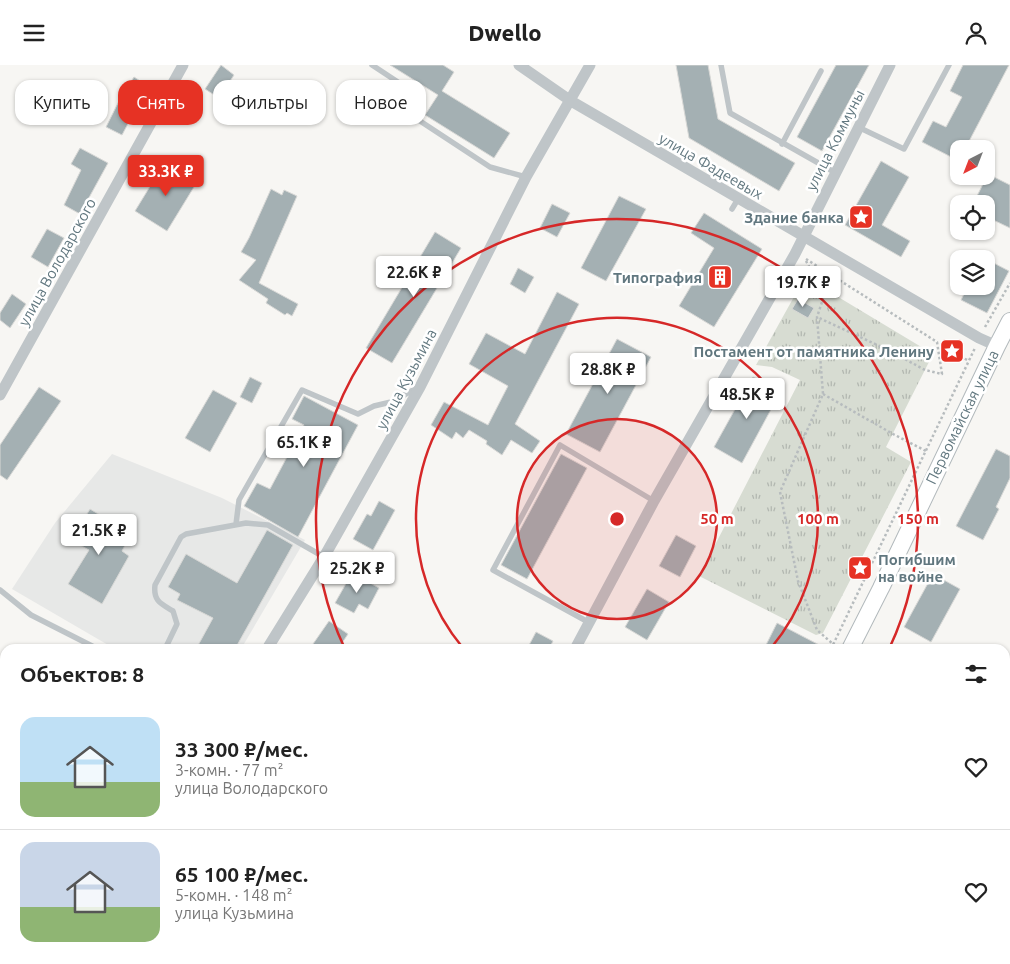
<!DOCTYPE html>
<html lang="ru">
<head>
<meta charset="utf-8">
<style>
  body { margin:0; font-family:Ubuntu,sans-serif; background:#f6f6f6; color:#222; height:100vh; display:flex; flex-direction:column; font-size:19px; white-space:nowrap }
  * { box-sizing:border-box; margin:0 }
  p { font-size:16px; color:#767676 }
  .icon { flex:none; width:28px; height:28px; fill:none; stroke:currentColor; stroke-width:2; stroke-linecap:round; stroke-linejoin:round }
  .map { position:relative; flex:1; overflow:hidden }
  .drawer { position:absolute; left:0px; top:579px; width:1010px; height:321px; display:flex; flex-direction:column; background:#fff; border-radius:15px 15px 0 0; box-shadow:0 1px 4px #0004 }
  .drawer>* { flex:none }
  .top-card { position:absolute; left:15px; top:15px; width:500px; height:45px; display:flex; gap:10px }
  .needle { width:32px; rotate:222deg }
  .buttons { position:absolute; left:950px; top:75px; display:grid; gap:10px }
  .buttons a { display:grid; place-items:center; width:45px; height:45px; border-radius:10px; background:#fff; box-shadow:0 1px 4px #0004; font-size:25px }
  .price { position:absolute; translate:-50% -42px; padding:0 11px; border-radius:5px; background:#fff; color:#222; font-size:16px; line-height:32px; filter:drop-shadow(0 1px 2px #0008) }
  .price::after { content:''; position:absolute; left:50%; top:30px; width:15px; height:11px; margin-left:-8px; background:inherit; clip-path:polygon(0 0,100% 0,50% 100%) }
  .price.current { background:#e63224; color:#fff }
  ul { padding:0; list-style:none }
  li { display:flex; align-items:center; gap:15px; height:125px; padding:0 20px }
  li+li { border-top:1px solid #e0e0e0 }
  li span { display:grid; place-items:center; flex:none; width:140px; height:100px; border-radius:15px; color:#555 }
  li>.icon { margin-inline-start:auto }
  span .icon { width:60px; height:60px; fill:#fffc; stroke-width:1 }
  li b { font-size:21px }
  h2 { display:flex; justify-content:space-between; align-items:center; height:60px; padding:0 20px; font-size:21px }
  .chip { padding:0 18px; border-radius:15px; background:#fff; box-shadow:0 1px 4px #0004; font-size:18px; line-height:45px }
  .chip.current { background:#e63224; color:#fff }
  header { display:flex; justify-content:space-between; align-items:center; height:65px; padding:0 20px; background:#fff; font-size:22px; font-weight:800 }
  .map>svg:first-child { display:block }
  .built { fill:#e7e8e7 }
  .industrial { fill:url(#industrial-grid) }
  .grass { fill:url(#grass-tufts) }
  .building { fill:#a4b0b3; stroke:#d8d8d6 }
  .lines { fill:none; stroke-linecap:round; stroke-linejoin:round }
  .secondary-casing { stroke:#b2b9bc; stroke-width:18 }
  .path { stroke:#b7bcbe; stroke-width:2.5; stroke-dasharray:2.5 2.5; stroke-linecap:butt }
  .service { stroke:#bfc5c8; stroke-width:5.5 }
  .minor { stroke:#bfc5c8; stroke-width:11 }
  .secondary { stroke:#fff; stroke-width:16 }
  .ring { fill:none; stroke:#d62828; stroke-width:2.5 }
  .labels { text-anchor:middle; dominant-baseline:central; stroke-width:5; stroke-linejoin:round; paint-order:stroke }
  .street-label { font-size:15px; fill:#61777f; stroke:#fff }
  .poi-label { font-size:15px; font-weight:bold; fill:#61777f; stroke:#fff; text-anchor:end }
  .centre { fill:#d62828; stroke:#fff; stroke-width:2.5 }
  .ring-label { font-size:15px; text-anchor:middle; font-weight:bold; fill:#d62828; stroke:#fff; stroke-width:5; stroke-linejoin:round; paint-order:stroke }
</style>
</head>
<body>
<header><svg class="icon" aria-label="menu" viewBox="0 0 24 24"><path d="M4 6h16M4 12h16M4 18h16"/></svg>Dwello<svg class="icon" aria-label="person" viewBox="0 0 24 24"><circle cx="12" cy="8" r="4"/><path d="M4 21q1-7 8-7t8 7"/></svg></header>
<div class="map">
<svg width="1010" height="899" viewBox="0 0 1010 899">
  <defs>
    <pattern id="industrial-grid" width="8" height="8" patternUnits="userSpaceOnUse" patternTransform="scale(1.25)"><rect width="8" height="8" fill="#e7e8e7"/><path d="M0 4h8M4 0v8" fill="none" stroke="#bfc1c0"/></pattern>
    <pattern id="grass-tufts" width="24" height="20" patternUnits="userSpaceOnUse" patternTransform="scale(1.25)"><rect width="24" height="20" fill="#d7dcd2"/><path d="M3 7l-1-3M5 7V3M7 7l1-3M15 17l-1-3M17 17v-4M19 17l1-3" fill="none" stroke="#b2b7b0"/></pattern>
  </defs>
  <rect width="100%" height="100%" fill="#f7f6f3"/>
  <path class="built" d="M112,389L222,433L305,475L241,584H115L12,524L55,458Z"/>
  <path class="industrial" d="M1005,789L1010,792V899H922L925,895H1005Z"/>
  <path class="grass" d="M805,212L933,289L886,382L911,397L823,568L816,570L699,511L800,315L772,302L756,300Z"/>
  <path class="building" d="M221,0L234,10L219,33L205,24Z
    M390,0H443L454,7L442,26L510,68L494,93L425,50L438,30Z
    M676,0H708L718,54L795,98L779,126L689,73Z
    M836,0H869L822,86L797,72Z
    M963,0H1009L965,84H959V96L922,77L933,56L946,62L962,32L950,26Z
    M134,12L151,23L144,34L142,32L122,70L106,62L120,34Z
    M80,83L108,98L80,149L64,140L81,105L71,99Z
    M881,96L909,112L882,160L910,176L901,192L845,160Z
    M165,97L197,117L167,166L135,146Z
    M988,109L1010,120V163L987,152L990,145L986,143V139H973Z
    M271,124L282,130L284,125L297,131L259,218L298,239L292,251L287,248L285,250L266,238L268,234L239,215L256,195L241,187L249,173Z
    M619,131L646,144L606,216L581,203Z
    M552,139L570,148L557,172L540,163Z
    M704,148L762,184L714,262L679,241L714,183L691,168Z
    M47,164L64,173L48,202L31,192Z
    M435,167L461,183L392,298L366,283Z
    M986,194L1009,206L987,248L961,235L968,221H986Z
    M518,203L534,212L525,228L510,219Z
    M557,227L579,239L515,359L540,376L532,388L511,375L502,390L486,379L487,376L469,365L463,373L456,367L452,374L431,360L444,337L488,360L508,321L469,299L486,268L525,289Z
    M12,229L26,239L10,263L0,255V248Z
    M798,234L814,243L808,253L792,244Z
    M617,274L651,292L600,387L566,369Z
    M250,312L262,318L252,338L240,332Z
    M753,312L781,326L742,398L714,382Z
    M39,322L61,336L7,415L0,410V380Z
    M213,325L237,338L210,387L185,373Z
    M304,331L358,360L298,472L244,441L257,418L270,424L304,360L292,354Z
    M996,384L1010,391V413L996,442L999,444L983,475L956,461Z
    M561,389L587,403L527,514L501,500Z
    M379,436L395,445L373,485L353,474L367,449L371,451Z
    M90,444L131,469L122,486L129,491L102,539L68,519L89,485L71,475Z
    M267,465L293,480L235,584H196L213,553L177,535L180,529L168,522L186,489L237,518Z
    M676,470L696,481L680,512L659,501Z
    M352,508L379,523L368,544L359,539L354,548L335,538Z
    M933,509L960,524L931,577L904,562Z
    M647,524L669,537L647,575L625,562Z
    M329,556L348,569L338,584H320L313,579Z
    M777,558L827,584H764Z
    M536,567L553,576L549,584H527Z"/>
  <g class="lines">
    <defs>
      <path id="secondary" d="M850,584L881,523L997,281L1010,256
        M687,899L689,895"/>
    </defs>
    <use href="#secondary" class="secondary-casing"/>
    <path class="path" d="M806,194L937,277L942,309L925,305L888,285L817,252
      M806,196L814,211L823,234L817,252L823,329L780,427L798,516L817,565L833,579
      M985,262L1010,218
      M956,289L969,296
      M823,329L893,369L926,386
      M831,584L975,283"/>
    <path class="service" d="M372,0L416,29L420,56L490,102L526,112
      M721,0L730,48L836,108
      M858,62L904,84L949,0
      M782,79L821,6
      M732,144L738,134
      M236,459L239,435L302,325L358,349L374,341L391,337L417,323
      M0,525L31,550L98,584
      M590,558L493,505L560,380L654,436
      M165,584L177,559L173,546C161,539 153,536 155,520L181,472L186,469L246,458L268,460L324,492
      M1005,598L1010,604
      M0,705L5,708
      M649,895L657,899
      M747,899L748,895
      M851,899L853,895"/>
    <path class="minor" d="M519,0L571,36L979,273L997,281
      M0,330L183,0
      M267,584L324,492L420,322L526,112L590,0
      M575,584L654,436L795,189L890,0
      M1005,687L1010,692
      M79,899L81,895
      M402,899L404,895"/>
    <use href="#secondary" class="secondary"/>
  </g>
  <circle cx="617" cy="454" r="100" fill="#d62828" fill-opacity=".12"/>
  <g class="ring">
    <circle cx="617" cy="454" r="100"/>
    <path d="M463 583A201 201 0 1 1 771 583"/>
    <path d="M345 584A301 301 0 1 1 889 584"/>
  </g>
  <defs>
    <symbol id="sight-square" viewBox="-11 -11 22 22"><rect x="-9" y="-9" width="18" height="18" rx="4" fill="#e63224" stroke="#fff"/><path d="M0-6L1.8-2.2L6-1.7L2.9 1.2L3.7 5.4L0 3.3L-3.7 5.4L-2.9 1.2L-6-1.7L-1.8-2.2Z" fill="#fff"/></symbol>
    <symbol id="building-square" viewBox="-11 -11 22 22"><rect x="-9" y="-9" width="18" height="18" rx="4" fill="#e63224" stroke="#fff"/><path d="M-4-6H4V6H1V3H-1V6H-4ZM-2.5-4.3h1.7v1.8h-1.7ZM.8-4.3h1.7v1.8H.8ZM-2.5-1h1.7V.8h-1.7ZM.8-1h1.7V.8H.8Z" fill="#fff"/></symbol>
  </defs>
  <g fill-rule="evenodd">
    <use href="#sight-square" x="847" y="138" width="28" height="28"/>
    <use href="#building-square" x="706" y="198" width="28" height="28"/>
    <use href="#sight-square" x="938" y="272" width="28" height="28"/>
    <use href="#sight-square" x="846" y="489" width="28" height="28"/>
  </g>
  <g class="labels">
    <g class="street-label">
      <text transform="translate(835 75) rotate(-63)">улица Коммуны</text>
      <text transform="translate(711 101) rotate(30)">улица Фадеевых</text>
      <text transform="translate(57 197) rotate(-61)">улица Володарского</text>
      <text transform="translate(406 314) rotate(-62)">улица Кузьмина</text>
      <text transform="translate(962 352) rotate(-64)">Первомайская улица</text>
    </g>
    <g class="poi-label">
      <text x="844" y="152">Здание банка</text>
      <text x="702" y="212">Типография</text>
      <text x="934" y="286">Постамент от памятника Ленину</text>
      <text x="878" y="494" text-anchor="start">Погибшим<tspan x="878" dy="17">на войне</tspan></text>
    </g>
  </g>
  <circle cx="617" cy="454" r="8" class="centre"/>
  <g class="ring-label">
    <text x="717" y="459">50 m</text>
    <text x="818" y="459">100 m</text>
    <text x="918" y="459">150 m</text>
  </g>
</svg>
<div class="buttons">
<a><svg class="needle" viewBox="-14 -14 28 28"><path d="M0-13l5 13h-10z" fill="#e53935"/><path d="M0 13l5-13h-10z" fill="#767676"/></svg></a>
<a><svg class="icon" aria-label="locate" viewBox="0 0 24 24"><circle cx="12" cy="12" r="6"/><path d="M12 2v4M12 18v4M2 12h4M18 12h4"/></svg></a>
<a><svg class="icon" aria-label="layers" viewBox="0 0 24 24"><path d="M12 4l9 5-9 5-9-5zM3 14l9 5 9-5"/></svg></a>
</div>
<b class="price current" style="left:166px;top:132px">33.3K ₽</b>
<b class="price" style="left:414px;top:233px">22.6K ₽</b>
<b class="price" style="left:803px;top:243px">19.7K ₽</b>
<b class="price" style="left:608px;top:330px">28.8K ₽</b>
<b class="price" style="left:747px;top:355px">48.5K ₽</b>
<b class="price" style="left:304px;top:403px">65.1K ₽</b>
<b class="price" style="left:99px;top:491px">21.5K ₽</b>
<b class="price" style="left:357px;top:529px">25.2K ₽</b>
<div class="top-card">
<a class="chip">Купить</a>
<a class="chip current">Снять</a>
<a class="chip">Фильтры</a>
<a class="chip">Новое</a>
</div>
<section class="drawer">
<h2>Объектов: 8<svg class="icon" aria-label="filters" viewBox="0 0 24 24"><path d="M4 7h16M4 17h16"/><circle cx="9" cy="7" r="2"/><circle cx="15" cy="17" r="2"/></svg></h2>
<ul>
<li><span style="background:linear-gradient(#bfe0f5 65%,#8fb573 0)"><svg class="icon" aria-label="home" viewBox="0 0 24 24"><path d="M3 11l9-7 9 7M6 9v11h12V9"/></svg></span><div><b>33 300 ₽/мес.</b><p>3-комн. · 77 m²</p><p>улица Володарского</p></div><svg class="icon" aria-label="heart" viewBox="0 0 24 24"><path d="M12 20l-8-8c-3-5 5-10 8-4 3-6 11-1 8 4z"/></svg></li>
<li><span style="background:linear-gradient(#c9d6e8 65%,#8fb573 0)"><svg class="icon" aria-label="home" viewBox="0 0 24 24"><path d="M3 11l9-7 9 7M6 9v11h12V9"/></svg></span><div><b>65 100 ₽/мес.</b><p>5-комн. · 148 m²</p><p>улица Кузьмина</p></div><svg class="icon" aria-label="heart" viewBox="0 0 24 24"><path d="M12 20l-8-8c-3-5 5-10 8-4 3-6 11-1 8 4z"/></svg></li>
</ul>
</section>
</div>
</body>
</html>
